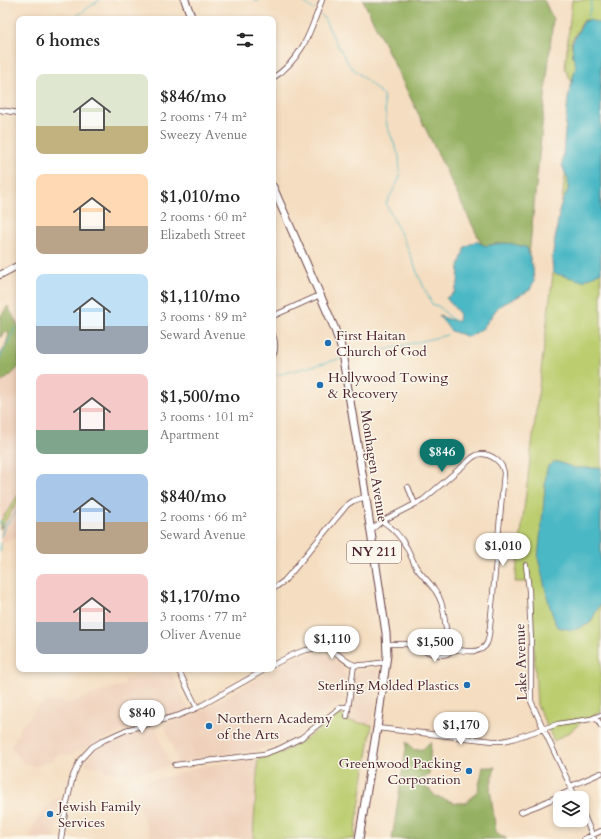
<!DOCTYPE html>
<html lang="en">
<head>
<meta charset="utf-8">
<style>
  body { margin:0; font-family:Cardo,serif; background:#f2f2f2; color:#222; height:100vh; display:flex; flex-direction:column; font-size:15px; white-space:nowrap }
  * { box-sizing:border-box; margin:0 }
  p { font-size:13px; color:#767676 }
  .icon { flex:none; width:22px; height:22px; fill:none; stroke:currentColor; stroke-width:2; stroke-linecap:round; stroke-linejoin:round }
  .map { position:relative; flex:1; overflow:hidden }
  .details { position:absolute; left:16px; top:16px; width:260px; height:656px; display:flex; flex-direction:column; background:#fff; border-radius:8px; box-shadow:0 2px 6px #0003 }
  .details>* { flex:none }
  .fabs { position:absolute; left:553px; top:791px; display:grid; gap:8px }
  .fabs a { display:grid; place-items:center; width:36px; height:36px; border-radius:8px; background:#fff; box-shadow:0 2px 6px #0003; font-size:20px }
  .price { position:absolute; translate:-50% -34px; padding:0 9px; border-radius:14px; background:#fff; color:#222; font-size:13px; line-height:26px; filter:drop-shadow(0 1px 2px #0008) }
  .price::after { content:''; position:absolute; left:50%; top:24px; width:12px; height:9px; margin-left:-6px; background:inherit; clip-path:polygon(0 0,100% 0,50% 100%) }
  .price.current { background:#0f766e; color:#fff }
  ul { padding:0; list-style:none }
  li { display:flex; align-items:center; gap:12px; height:100px; padding:0 20px }
  li span { display:grid; place-items:center; flex:none; width:112px; height:80px; border-radius:8px; color:#555 }
  li>.icon { margin-inline-start:auto }
  span .icon { width:48px; height:48px; fill:#fffc; stroke-width:1 }
  li b { font-size:17px }
  h2 { display:flex; justify-content:space-between; align-items:center; height:48px; padding:0 20px; font-size:17px }
  .map>svg:first-child { display:block }
  .built { fill:#efd1bb }
  .green { fill:#bccd70; stroke:#83764e }
  .forest { fill:#95b062; stroke:#706846 }
  .water { fill:#4bb8c5; stroke:#4a6c78 }
  .lines { fill:none; stroke-linecap:round; stroke-linejoin:round }
  .stream { stroke:#4bb8c5; stroke-width:1 }
  .street-casing { stroke:#643c41; stroke-width:6 }
  .secondary-casing { stroke:#643c41; stroke-width:8 }
  .primary-casing { stroke:#643c41; stroke-width:9 }
  .street { stroke:#fff; stroke-width:4.5 }
  .secondary { stroke:#fff; stroke-width:6 }
  .primary { stroke:#fff; stroke-width:7 }
  .poi-dot { fill:#1f6fb2; stroke:#fbf7ec; stroke-width:1.5 }
  .labels { text-anchor:middle; dominant-baseline:central; stroke-width:3; stroke-linejoin:round; paint-order:stroke }
  .shield { fill:#fbf7ec; stroke:#7f6065; stroke-width:1 }
  .shield-label { font-size:13px; font-weight:bold; fill:#4a1f2b }
  .poi-label { font-size:14px; fill:#4a1f2b; stroke:#fbf7ec; text-anchor:start }
  .street-label { font-size:14px; fill:#4a1f2b; stroke:#fbf7ec }
</style>
</head>
<body>
<div class="map">
<svg width="601" height="839" viewBox="0 0 601 839">
  <rect width="100%" height="100%" fill="#fbf7ec"/>
  <filter id="ink" filterUnits="userSpaceOnUse"><feTurbulence type="fractalNoise" baseFrequency=".025" numOctaves="2"/><feDisplacementMap in="SourceGraphic" scale="8" xChannelSelector="R" yChannelSelector="G"/><feConvolveMatrix kernelMatrix="1 2 1 2 8 2 1 2 1" color-interpolation-filters="sRGB"/></filter>
  <filter id="wash" filterUnits="userSpaceOnUse"><feTurbulence type="fractalNoise" baseFrequency=".012" numOctaves="4" result="noise"/><feDisplacementMap in="SourceGraphic" scale="16" xChannelSelector="R" yChannelSelector="G"/><feGaussianBlur stdDeviation="0.9" result="paint"/><feColorMatrix in="noise" values="0 0 0 0 0 0 0 0 0 0 0 0 0 0 0 0 0 1.4 0 .05"/><feComposite in="paint" operator="in"/></filter>
  <g filter="url(#wash)">
    <rect width="100%" height="100%" fill="#f4ddc0"/>
    <path class="built" d="M19,367V537L0,544V383L11,375Z
      M316,653L327,655L335,660L342,666L345,674L343,700L317,717L300,733L279,743L252,751L199,758L178,764L164,723L189,716L213,704L292,659L304,655Z
      M380,668L372,725L348,721L355,672Z
      M165,669H169L189,710L125,730L84,749L68,755L64,754H59L55,757L53,760L37,766H30L23,763L10,747L12,745L22,725L41,704L49,701H58L67,703L72,702L125,684L124,680Z
      M155,726L170,765L153,771L120,773L110,772L85,764L89,756L98,749L131,733Z
      M258,759L253,839H151L129,782L162,778L204,766Z
      M61,795L58,809L55,839H31L30,838L33,827L43,810L51,802Z"/>
    <path class="green" d="M572,0H601V25L590,20H584L571,42L576,66L572,82L565,69Z
      M601,53V712L580,723L571,731L554,741L537,705L530,582H515L578,71Z
      M19,494V499L0,529V522Z
      M336,715H349L348,721L372,725L354,839H253L258,759L284,751L304,740Z"/>
    <path class="forest" d="M363,0H544L553,19L529,255L527,248L500,243L486,246L482,245Z
      M8,306L19,328V367L11,375L0,383V355L5,347L8,338L9,332H4L0,338V317Z
      M431,741L429,775L423,777L421,785L430,790L435,796L456,803H466L478,790L483,767H495L490,788L496,832L507,839H392L407,742L414,750L423,749Z"/>
    <path class="water" d="M590,20L601,24V272L583,281L553,273L552,259L560,207L568,190V180L562,165L568,98L576,66L573,56L572,43L584,21Z
      M476,241L486,246C503,242 510,242 527,248L533,268L534,281L530,290L498,307L483,328L469,337L451,331L439,316L458,322L459,313L446,298L454,293L458,283L459,266L465,247Z
      M554,462H558L575,468H601V603L590,623L588,624L579,628L572,630L557,627L556,625L549,604L538,558L543,511L546,473L548,466Z"/>
    <g class="lines">
      <path class="stream" d="M254,0L258,1V0
        M301,0L314,10
        M321,15L324,18L332,35L349,65L383,95L387,126L399,156L400,177L386,204L408,249L419,277L432,304L440,307L449,317L458,322
        M70,19L75,17L98,1L100,0
        M590,20L588,15C592,9 590,6 592,0
        M347,357L376,352L447,335
        M0,358L15,328
        M273,376L340,359
        M0,520L3,526
        M1,536L4,527L19,509
        M0,552L1,543"/>
    </g>
  </g>
  <g filter="url(#ink)">
    <g class="lines">
      <defs>
        <path id="street" d="M273,78C303,58 310,32 322,0
          M0,110L19,113
          M273,316L320,295
          M273,335C276,343 276,349 273,356
          M408,487L415,504
          M382,521C392,527 401,537 407,548C410,554 413,561 416,567C424,579 437,588 441,602C447,617 443,637 454,649
          M371,530L382,521L423,500L472,458C475,456 477,454 481,454C491,454 503,462 504,473L490,627C489,633 489,639 487,643C482,655 464,651 454,649L447,654L441,655L434,654L406,644H387
          M526,565L529,591L531,643V701L543,728L576,798
          M273,589L284,581L291,573L347,505L353,501L365,497
          M273,665C289,656 316,641 334,652C342,656 346,663 355,665C365,666 377,663 386,662
          M178,669L197,708
          M347,716L354,665
          M596,717L601,726
          M377,728L493,741H503L512,739L558,724L591,719L601,715
          M175,765L264,754L281,748L301,738L341,707H348
          M571,786L601,773
          M582,811L594,839
          M521,812L539,805L572,790
          M61,839L66,806L73,776L80,760L92,747L104,740L126,730L177,716L197,708L266,669
          M584,839L601,831"/>
        <path id="secondary" d="M0,275L19,265"/>
        <path id="primary" d="M185,0L192,19
          M273,187L334,327L341,347L363,479L386,633L387,655L386,662L377,728L359,839"/>
      </defs>
      <use href="#street" class="street-casing"/>
      <use href="#secondary" class="secondary-casing"/>
      <use href="#primary" class="primary-casing"/>
      <use href="#street" class="street"/>
      <use href="#secondary" class="secondary"/>
      <use href="#primary" class="primary"/>
    </g>
  </g>
  <g class="poi-dot">
    <circle cx="328" cy="343" r="4"/>
    <circle cx="320" cy="385" r="4"/>
    <circle cx="467" cy="685" r="4"/>
    <circle cx="209" cy="726" r="4"/>
    <circle cx="469" cy="771" r="4"/>
    <circle cx="50" cy="814" r="4"/>
  </g>
  <g class="labels">
    <rect class="shield" x="347" y="541" width="54" height="22" rx="3"/>
    <g class="shield-label">
      <text x="374" y="552">NY 211</text>
    </g>
    <g class="poi-label">
      <text x="336" y="335">First Haitan<tspan x="336" dy="16">Church of God</tspan></text>
      <text x="328" y="377">Hollywood Towing<tspan x="328" dy="16">&amp; Recovery</tspan></text>
      <text x="459" y="685" text-anchor="end">Sterling Molded Plastics</text>
      <text x="217" y="718">Northern Academy<tspan x="217" dy="16">of the Arts</tspan></text>
      <text x="461" y="763" text-anchor="end">Greenwood Packing<tspan x="461" dy="16">Corporation</tspan></text>
      <text x="58" y="806">Jewish Family<tspan x="58" dy="16">Services</tspan></text>
    </g>
    <g class="street-label">
      <text transform="translate(374 466) rotate(81)">Monhagen Avenue</text>
      <text transform="translate(521 662) rotate(-92)">Lake Avenue</text>
    </g>
  </g>
</svg>
<div class="fabs">
<a><svg class="icon" aria-label="layers" viewBox="0 0 24 24"><path d="M12 4l9 5-9 5-9-5zM3 14l9 5 9-5"/></svg></a>
</div>
<b class="price current" style="left:442px;top:473px">$846</b>
<b class="price" style="left:503px;top:567px">$1,010</b>
<b class="price" style="left:332px;top:660px">$1,110</b>
<b class="price" style="left:435px;top:663px">$1,500</b>
<b class="price" style="left:142px;top:734px">$840</b>
<b class="price" style="left:461px;top:746px">$1,170</b>
<section class="details">
<h2>6 homes<svg class="icon" aria-label="filters" viewBox="0 0 24 24"><path d="M4 7h16M4 17h16"/><circle cx="9" cy="7" r="2"/><circle cx="15" cy="17" r="2"/></svg></h2>
<ul>
<li><span style="background:linear-gradient(#dfe7d0 65%,#c2b280 0)"><svg class="icon" aria-label="home" viewBox="0 0 24 24"><path d="M3 11l9-7 9 7M6 9v11h12V9"/></svg></span><div><b>$846/mo</b><p>2 rooms · 74 m²</p><p>Sweezy Avenue</p></div></li>
<li><span style="background:linear-gradient(#ffd9b3 65%,#b9a48a 0)"><svg class="icon" aria-label="home" viewBox="0 0 24 24"><path d="M3 11l9-7 9 7M6 9v11h12V9"/></svg></span><div><b>$1,010/mo</b><p>2 rooms · 60 m²</p><p>Elizabeth Street</p></div></li>
<li><span style="background:linear-gradient(#bfe0f5 65%,#9aa5b1 0)"><svg class="icon" aria-label="home" viewBox="0 0 24 24"><path d="M3 11l9-7 9 7M6 9v11h12V9"/></svg></span><div><b>$1,110/mo</b><p>3 rooms · 89 m²</p><p>Seward Avenue</p></div></li>
<li><span style="background:linear-gradient(#f6c9c9 70%,#7fa58c 0)"><svg class="icon" aria-label="home" viewBox="0 0 24 24"><path d="M3 11l9-7 9 7M6 9v11h12V9"/></svg></span><div><b>$1,500/mo</b><p>3 rooms · 101 m²</p><p>Apartment</p></div></li>
<li><span style="background:linear-gradient(#a9c7e8 60%,#b9a48a 0)"><svg class="icon" aria-label="home" viewBox="0 0 24 24"><path d="M3 11l9-7 9 7M6 9v11h12V9"/></svg></span><div><b>$840/mo</b><p>2 rooms · 66 m²</p><p>Seward Avenue</p></div></li>
<li><span style="background:linear-gradient(#f6c9c9 60%,#9aa5b1 0)"><svg class="icon" aria-label="home" viewBox="0 0 24 24"><path d="M3 11l9-7 9 7M6 9v11h12V9"/></svg></span><div><b>$1,170/mo</b><p>3 rooms · 77 m²</p><p>Oliver Avenue</p></div></li>
</ul>
</section>
</div>
</body>
</html>
